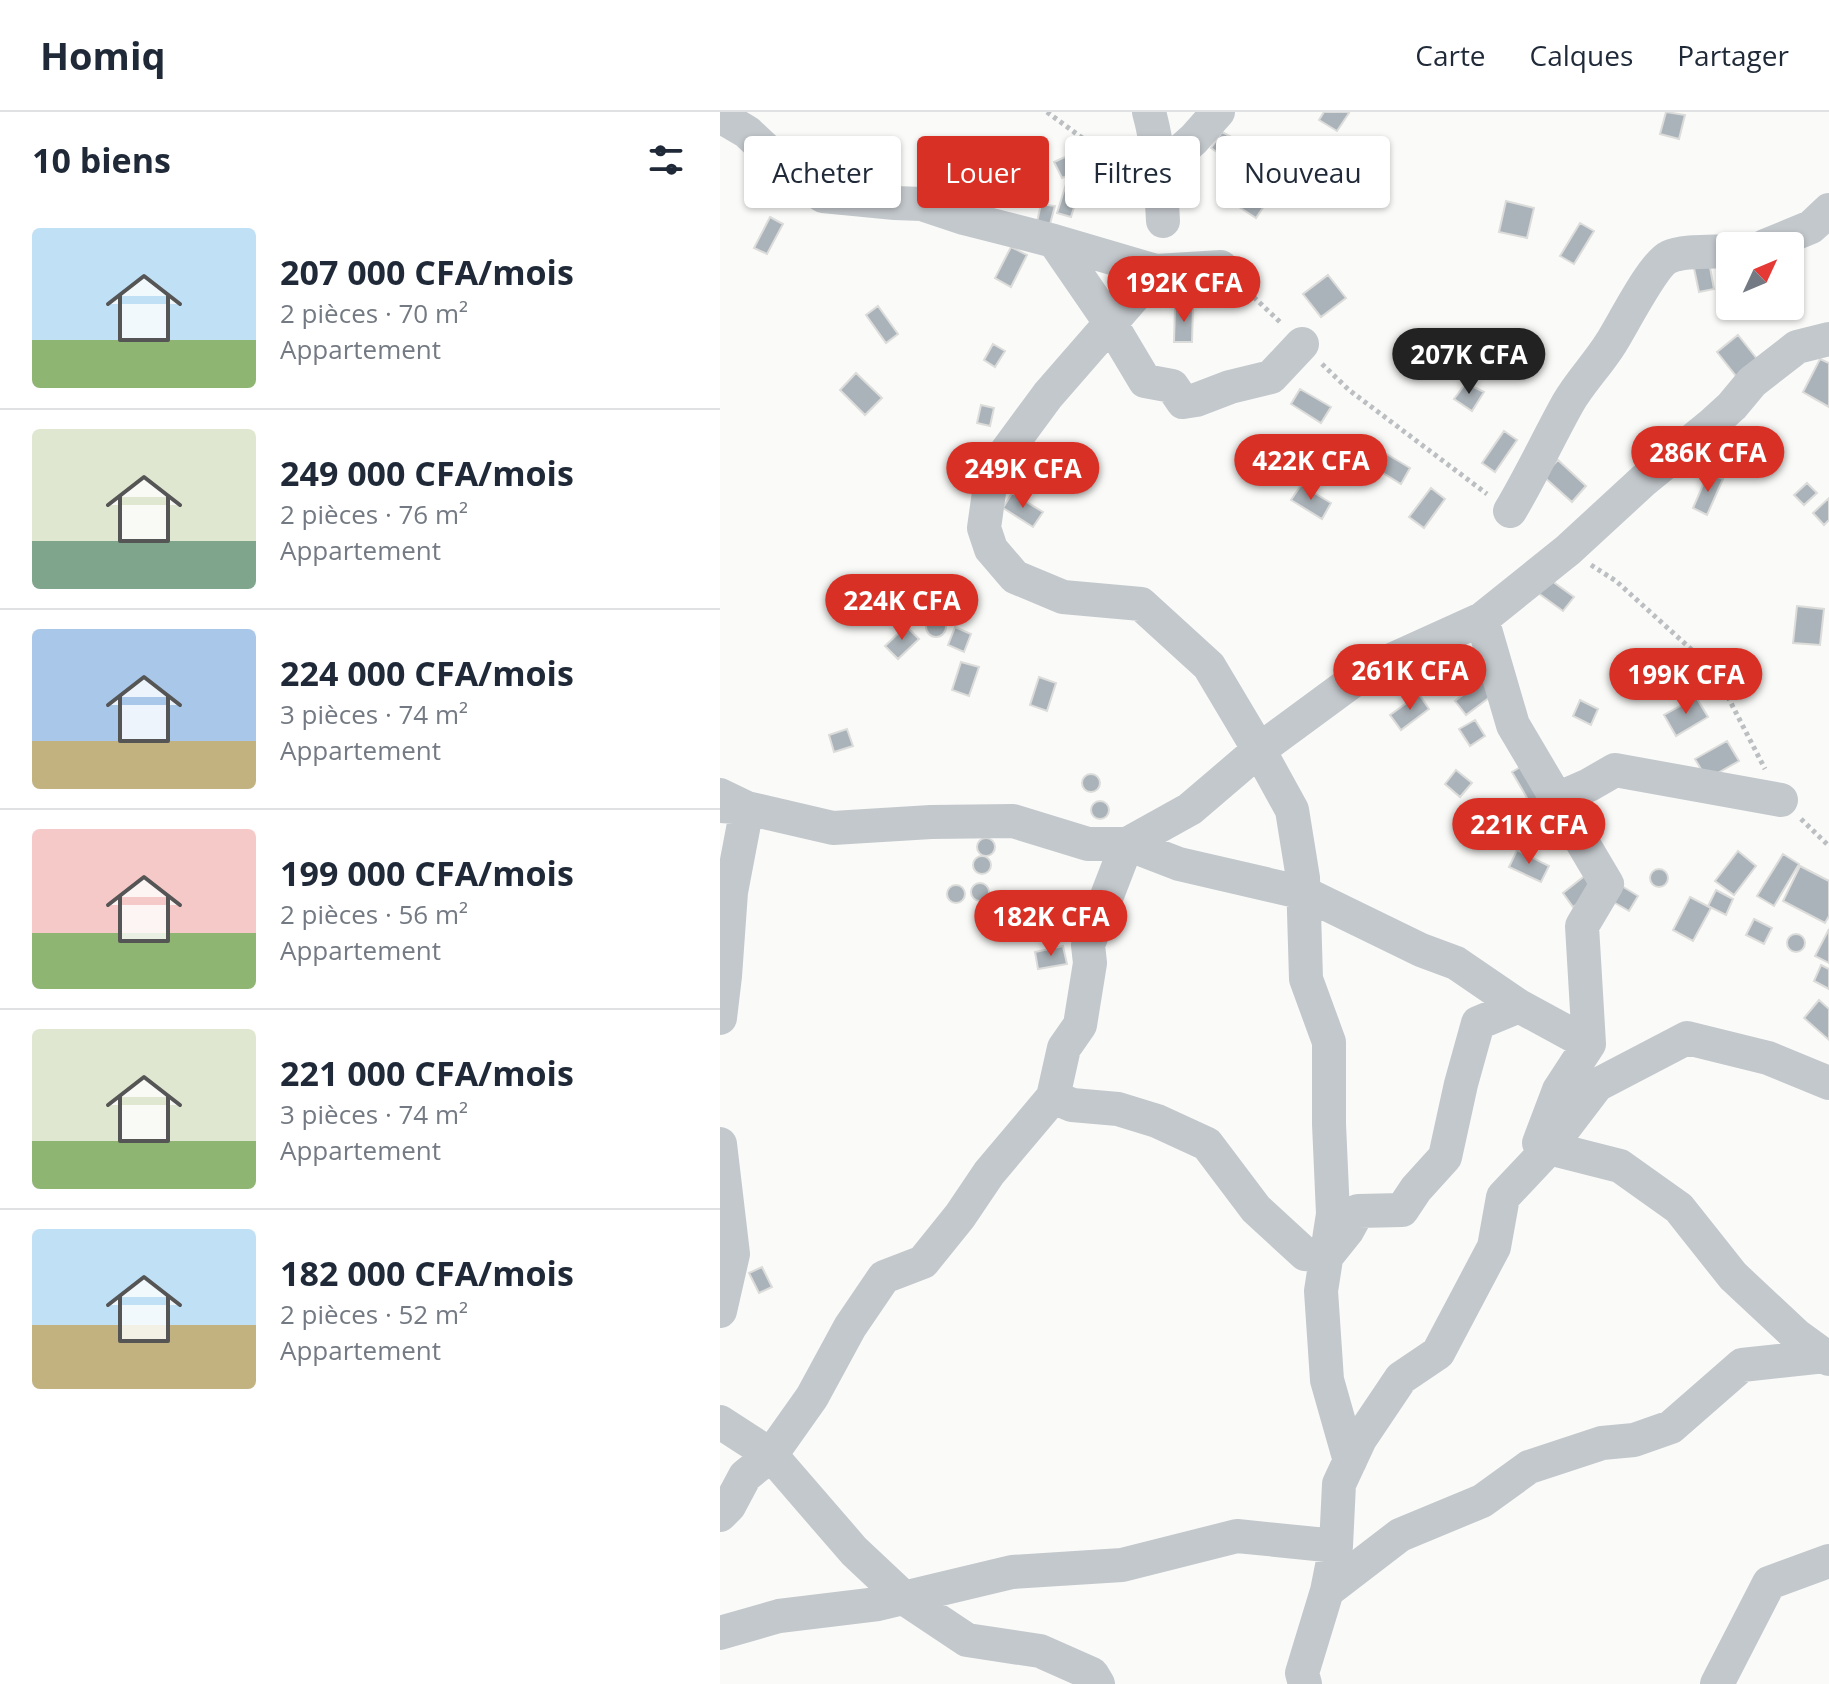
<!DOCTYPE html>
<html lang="fr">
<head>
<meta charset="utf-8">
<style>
  body { margin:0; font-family:"Open Sans",sans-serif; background:#f6f6f7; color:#1f2937; height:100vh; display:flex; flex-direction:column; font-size:30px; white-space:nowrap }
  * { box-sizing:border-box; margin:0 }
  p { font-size:26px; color:#747a83 }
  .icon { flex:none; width:44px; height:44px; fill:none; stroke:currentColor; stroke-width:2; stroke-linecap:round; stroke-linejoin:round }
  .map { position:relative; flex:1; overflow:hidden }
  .sheet { display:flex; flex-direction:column; background:#fff; width:720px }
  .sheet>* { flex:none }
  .guide { position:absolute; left:24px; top:24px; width:760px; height:72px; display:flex; gap:16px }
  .needle { width:52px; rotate:46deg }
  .fabs { position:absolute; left:996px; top:120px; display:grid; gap:16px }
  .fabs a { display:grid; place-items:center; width:88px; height:88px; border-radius:8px; background:#fff; box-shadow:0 2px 6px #0004; font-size:40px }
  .price { position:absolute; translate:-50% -68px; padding:0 18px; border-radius:28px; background:#d93025; color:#fff; font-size:26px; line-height:52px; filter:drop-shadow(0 2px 4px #0008) }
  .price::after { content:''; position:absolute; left:50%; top:48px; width:24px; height:18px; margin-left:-12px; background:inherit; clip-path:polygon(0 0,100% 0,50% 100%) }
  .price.active { background:#222; color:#fff }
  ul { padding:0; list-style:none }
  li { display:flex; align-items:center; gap:24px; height:200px; padding:0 32px }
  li+li { border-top:2px solid #e0e1e3 }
  li span { display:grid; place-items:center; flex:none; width:224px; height:160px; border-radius:8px; color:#555 }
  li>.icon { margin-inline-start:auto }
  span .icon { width:96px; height:96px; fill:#fffc; stroke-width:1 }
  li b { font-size:34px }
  h2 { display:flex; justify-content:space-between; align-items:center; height:96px; padding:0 32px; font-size:34px }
  .tag { padding:0 28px; border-radius:8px; background:#fff; box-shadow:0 2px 6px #0004; font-size:28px; line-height:72px }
  .tag.active { background:#d93025; color:#fff }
  header { display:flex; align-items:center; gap:48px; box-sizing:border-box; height:112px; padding:0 40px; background:#fff; border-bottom:2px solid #e0e1e3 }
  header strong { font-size:38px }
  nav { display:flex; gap:44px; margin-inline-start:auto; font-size:28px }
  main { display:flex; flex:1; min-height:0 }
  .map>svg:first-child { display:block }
  .building { fill:#aab3b9; stroke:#dcdcda; stroke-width:2 }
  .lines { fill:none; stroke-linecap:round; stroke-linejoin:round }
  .path { stroke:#bbbfc2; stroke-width:5; stroke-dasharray:4 4; stroke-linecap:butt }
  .minor { stroke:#c3c8cc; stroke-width:34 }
</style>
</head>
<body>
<header>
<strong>Homiq</strong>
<nav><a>Carte</a><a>Calques</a><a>Partager</a></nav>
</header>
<main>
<section class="sheet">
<h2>10 biens<svg class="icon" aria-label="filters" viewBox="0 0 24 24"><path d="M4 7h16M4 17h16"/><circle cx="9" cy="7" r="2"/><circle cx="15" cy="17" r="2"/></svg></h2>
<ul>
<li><span style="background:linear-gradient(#bfe0f5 70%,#8fb573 0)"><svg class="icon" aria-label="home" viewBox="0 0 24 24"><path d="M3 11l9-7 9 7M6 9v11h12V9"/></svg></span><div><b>207 000 CFA/mois</b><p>2 pièces · 70 m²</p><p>Appartement</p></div></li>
<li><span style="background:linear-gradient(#dfe7d0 70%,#7fa58c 0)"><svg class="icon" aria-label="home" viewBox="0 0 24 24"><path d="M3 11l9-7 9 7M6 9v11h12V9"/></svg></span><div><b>249 000 CFA/mois</b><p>2 pièces · 76 m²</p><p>Appartement</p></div></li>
<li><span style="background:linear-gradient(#a9c7e8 70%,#c2b280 0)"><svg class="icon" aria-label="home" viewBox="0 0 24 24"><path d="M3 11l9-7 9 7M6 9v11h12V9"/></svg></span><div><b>224 000 CFA/mois</b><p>3 pièces · 74 m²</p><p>Appartement</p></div></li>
<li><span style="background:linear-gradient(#f6c9c9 65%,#8fb573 0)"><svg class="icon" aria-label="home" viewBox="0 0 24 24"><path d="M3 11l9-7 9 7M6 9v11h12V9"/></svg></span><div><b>199 000 CFA/mois</b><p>2 pièces · 56 m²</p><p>Appartement</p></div></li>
<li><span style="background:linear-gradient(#dfe7d0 70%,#8fb573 0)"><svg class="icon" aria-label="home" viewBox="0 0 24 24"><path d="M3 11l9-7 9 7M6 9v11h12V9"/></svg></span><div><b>221 000 CFA/mois</b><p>3 pièces · 74 m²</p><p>Appartement</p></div></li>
<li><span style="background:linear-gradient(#bfe0f5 60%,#c2b280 0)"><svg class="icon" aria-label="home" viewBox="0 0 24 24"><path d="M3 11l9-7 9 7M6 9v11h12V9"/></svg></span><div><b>182 000 CFA/mois</b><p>2 pièces · 52 m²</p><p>Appartement</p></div></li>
</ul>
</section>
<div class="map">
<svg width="1109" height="1572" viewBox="0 0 1109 1572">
  <rect width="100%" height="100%" fill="#fafaf8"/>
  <path class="building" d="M604,0H627L629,1L617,19L599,8Z
    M946,0L965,3L959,27L940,22Z
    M502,20L521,30L509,48L491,36Z
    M95,38L108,43L101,60L88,55Z
    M347,44L354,61L342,66L334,50Z
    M347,69L361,73L351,105L337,101Z
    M530,78L548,88L536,106L519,95Z
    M786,89L814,96L807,126L779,120Z
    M321,92L335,94L330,112L317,110Z
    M50,105L63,112L47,142L34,136Z
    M860,111L874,119L854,152L840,144Z
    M291,135L307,143L291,175L275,166Z
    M987,139L994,177L979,180L971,142Z
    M608,163L626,186L601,205L583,182Z
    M158,194L178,222L166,231L146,203Z
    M455,195H473L472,230H454Z
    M1018,223L1041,252L1020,269L997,240Z
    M273,232L285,239L275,255L264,248Z
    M1100,247L1109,251V295L1083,280Z
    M136,261L162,286L145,303L120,278Z
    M746,271L764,280L752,299L734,287Z
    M580,277L611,295L601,311L571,292Z
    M261,293L274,296L270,314L257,311Z
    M784,319L797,328L775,360L762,351Z
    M660,338L690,356L681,372L650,353Z
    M838,348L866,374L852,390L823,364Z
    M988,361L1003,367L987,403L973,396Z
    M1087,371L1097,381L1084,393L1074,383Z
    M581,373L611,391L602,407L571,388Z
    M711,376L725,387L704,416L689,405Z
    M292,381L323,400L313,415L283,396Z
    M1109,386V408L1104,413L1093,401Z
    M825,464L854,485L843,499L814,478Z
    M1077,494L1104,497L1100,533L1073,531Z
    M206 515a10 10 0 1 1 20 0a10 10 0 1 1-20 0Z
    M186,514L199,527L178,547L165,534Z
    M235,515L251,522L244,540L228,533Z
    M241,550L259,555L249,584L232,578Z
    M319,565L336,571L327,599L310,593Z
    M763,567L774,582L746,603L735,589Z
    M699,582L709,597L681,618L670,603Z
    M976,585L988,605L956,624L944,603Z
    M860,588L878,597L871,613L853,604Z
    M755,608L765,624L750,634L739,617Z
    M127,617L133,634L114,640L109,623Z
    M1007,629L1019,649L987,667L975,647Z
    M807,651L826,681L810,691L792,660Z
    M736,658L752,671L740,685L725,672Z
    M362 671a9 9 0 1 1 18 0a9 9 0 1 1-18 0Z
    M371 698a9 9 0 1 1 18 0a9 9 0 1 1-18 0Z
    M257 735a9 9 0 1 1 18 0a9 9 0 1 1-18 0Z
    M797,738L829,754L821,770L789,755Z
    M1018,739L1036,754L1014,783L995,769Z
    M1063,742L1079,752L1054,794L1037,784Z
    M253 753a9 9 0 1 1 18 0a9 9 0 1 1-18 0Z
    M1080,754L1109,769V804L1105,811L1063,789Z
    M930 766a9 9 0 1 1 18 0a9 9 0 1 1-18 0Z
    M871,759L882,774L853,795L843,781Z
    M892,768L918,784L909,799L883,784Z
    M251 780a9 9 0 1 1 18 0a9 9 0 1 1-18 0Z
    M227 782a9 9 0 1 1 18 0a9 9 0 1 1-18 0Z
    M996,778L1013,787L1006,803L988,794Z
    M970,785L991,796L973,829L953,818Z
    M1034,807L1052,816L1044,832L1026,823Z
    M1109,817V851L1095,844Z
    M1067 831a9 9 0 1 1 18 0a9 9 0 1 1-18 0Z
    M343,834L347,852L318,857L315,840Z
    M1101,853L1109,857V877L1094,869Z
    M1099,888L1109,897V928L1084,906Z
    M42,1155L52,1175L39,1181L29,1161Z"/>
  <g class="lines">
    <path class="path" d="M327,0L369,31L412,78
      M522,174L561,211
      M602,252L629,278L767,382
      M871,453L896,469L994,558L1045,657
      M1081,707L1109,734"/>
    <path class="minor" d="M429,0C439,36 441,72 443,109
      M0,4L27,20L74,64L103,84L175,91L202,92L244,106L334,129L436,159L501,155
      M441,70L454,45L474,27L498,0
      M334,129L391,212L425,269L452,274L463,290L476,288L510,275L551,265L582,232
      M1045,134L1091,115L1109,98
      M436,159L328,283L272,359L264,416L271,437L295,465L343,485L421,492L489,554L539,638L572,698L583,766L586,867L609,930V1012L613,1102L601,1179L607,1268L630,1349
      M790,399C811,364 828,327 848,291C860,270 878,252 891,231C902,214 933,152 949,145C962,138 995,140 1010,139
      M762,507L793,613L887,772L862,814L869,932L799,894L758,911L741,972L725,1045L696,1077L682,1098L638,1099L627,1119L607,1144L585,1142L536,1097L487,1032L437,1009L398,997L352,993L333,985L344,936L360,913L370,851L368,833L407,732L459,752L584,781L701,838L736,851L799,894
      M0,683L27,696L0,694
      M837,687L869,673L895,658L1061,688
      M0,906L5,864L11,780L27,696L113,716L211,710L293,709L368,732H407L470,697L539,638L645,560L762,507L848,438L924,368L990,314L1012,294L1032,270L1077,235L1109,227
      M819,1031L839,978L869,932
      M0,1032L13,1142L0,1199
      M829,1036L900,1054L959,1096L1013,1164L1076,1223L1109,1247
      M0,1310L51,1343L134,1439L184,1486L247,1528L320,1539L372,1562L378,1572
      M0,1403L9,1394L25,1364L51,1343L92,1285L130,1215L164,1165L203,1150L240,1104L269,1061L333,985
      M607,1479L680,1423L762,1389L809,1355L882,1331L914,1328L951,1315L1022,1253L1105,1244
      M0,1521L59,1504L158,1492L292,1460L402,1453L517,1424L616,1434
      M585,1572L582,1561L607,1479L616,1434L619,1372L640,1327L681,1266L718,1241L774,1135L783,1085L829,1036L877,973L967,926L1048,946L1109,971
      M997,1572L1049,1471L1109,1449"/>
  </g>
</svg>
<div class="fabs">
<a><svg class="needle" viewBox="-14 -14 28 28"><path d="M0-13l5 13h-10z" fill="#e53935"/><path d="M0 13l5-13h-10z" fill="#747a83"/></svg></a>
</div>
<b class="price" style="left:464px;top:212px">192K CFA</b>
<b class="price active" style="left:749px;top:284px">207K CFA</b>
<b class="price" style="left:988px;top:382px">286K CFA</b>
<b class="price" style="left:591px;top:390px">422K CFA</b>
<b class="price" style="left:303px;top:398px">249K CFA</b>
<b class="price" style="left:182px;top:530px">224K CFA</b>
<b class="price" style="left:690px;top:600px">261K CFA</b>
<b class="price" style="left:966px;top:604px">199K CFA</b>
<b class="price" style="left:809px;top:754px">221K CFA</b>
<b class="price" style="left:331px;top:846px">182K CFA</b>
<div class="guide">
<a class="tag">Acheter</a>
<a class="tag active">Louer</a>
<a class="tag">Filtres</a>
<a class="tag">Nouveau</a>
</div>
</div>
</main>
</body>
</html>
